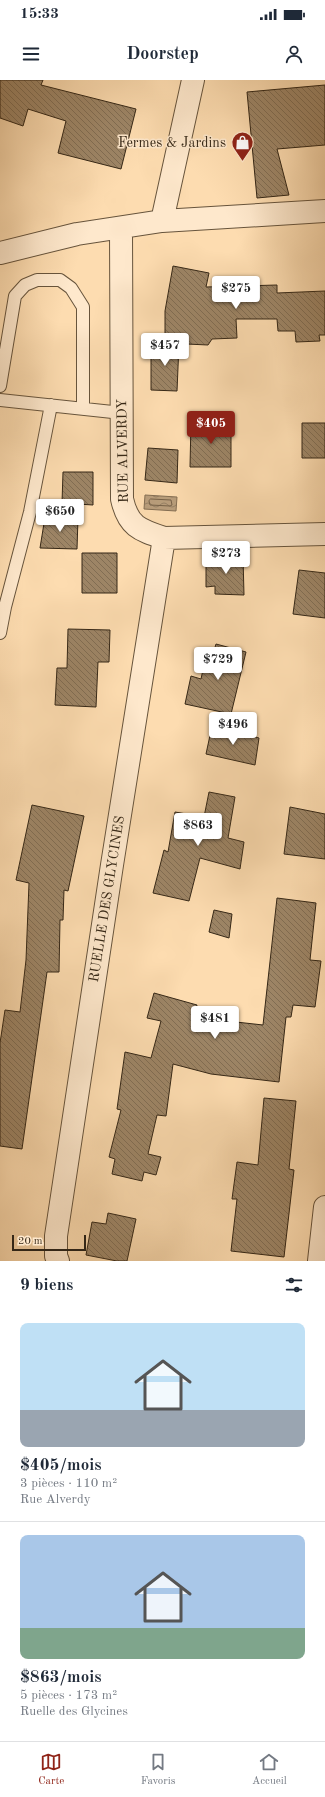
<!DOCTYPE html>
<html lang="fr">
<head>
<meta charset="utf-8">
<style>
  body { margin:0; font-family:"Old Standard TT",serif; background:#f2f2f3; color:#1f2937; height:100vh; display:flex; flex-direction:column; font-size:15px; white-space:nowrap }
  * { box-sizing:border-box; margin:0 }
  p { font-size:13px; color:#747a83 }
  .icon { flex:none; width:22px; height:22px; fill:none; stroke:currentColor; stroke-width:2; stroke-linecap:round; stroke-linejoin:round }
  .map { position:relative; height:1181px; overflow:hidden }
  .panel { display:flex; flex-direction:column; background:#fff; flex:1 }
  .panel>* { flex:none }
  .scale { position:absolute; left:12px; bottom:10px; width:74px; box-sizing:border-box; padding-left:4px; border:2px solid #352716; border-top:0; font-size:11px; line-height:14px; white-space:nowrap; color:#352716; -webkit-text-stroke:3px #fee8cc; paint-order:stroke }
  .price { position:absolute; translate:-50% -34px; padding:0 9px; border-radius:4px; background:#fff; color:#222; font-size:13px; line-height:26px; filter:drop-shadow(0 1px 2px #0008) }
  .price::after { content:''; position:absolute; left:50%; top:24px; width:12px; height:9px; margin-left:-6px; background:inherit; clip-path:polygon(0 0,100% 0,50% 100%) }
  .price.on { background:#8f2418; color:#fff }
  ul { padding:0; list-style:none }
  li { display:grid; align-content:center; gap:8px; height:212px; padding:0 20px }
  li+li { border-top:1px solid #e0e1e3 }
  li span { display:grid; place-items:center; height:124px; border-radius:8px; color:#555 }
  li>.icon { margin-inline-start:auto }
  span .icon { width:72px; height:72px; fill:#fffc; stroke-width:1 }
  li b { font-size:17px }
  h2 { display:flex; justify-content:space-between; align-items:center; height:48px; padding:0 20px; font-size:17px }
  .status { display:flex; justify-content:space-between; align-items:center; height:28px; padding:0 20px; background:#fff; direction:ltr }
  .status svg { height:11px; fill:currentColor }
  header { display:flex; justify-content:space-between; align-items:center; height:52px; padding:0 20px; background:#fff; font-size:18px; font-weight:600 }
  .tabs { display:flex; justify-content:space-around; align-items:center; height:56px; border-top:1px solid #e0e1e3; background:#fff; font-size:11px; color:#747a83 }
  .tabs a { display:grid; justify-items:center; gap:2px }
  .tabs .on { color:#8f2418 }
  .map>svg:first-child { display:block }
  .water { fill:url(#water-waves); stroke:#846e53 }
  .lines { fill:none; stroke-linecap:round; stroke-linejoin:round }
  .shore { stroke:#776249; stroke-width:1 }
  .building { fill:url(#building-back-hatch); stroke:#352716 }
  .service-casing { stroke:#67543c; stroke-width:14 }
  .minor-casing { stroke:#67543c; stroke-width:24 }
  .service { stroke:#fee8cc; stroke-width:12 }
  .minor { stroke:#fee8cc; stroke-width:22 }
  .labels { text-anchor:middle; dominant-baseline:central; stroke-width:3; stroke-linejoin:round; paint-order:stroke }
  .poi-label { font-size:14px; fill:#352716; stroke:#fee8cc; text-anchor:end }
  .street-label { font-size:14px; fill:#352716; stroke:#fee8cc }
</style>
</head>
<body>
<div class="status"><b>15:33</b><svg viewBox="0 0 49 12"><path d="M0 12V9h3v3zM5 12V6h3v6zM10 12V3h3v9zM15 12V0h3v12zM26 1h20v11H26zM47 4h2v5h-2z"/></svg></div>
<header><svg class="icon" aria-label="menu" viewBox="0 0 24 24"><path d="M4 6h16M4 12h16M4 18h16"/></svg>Doorstep<svg class="icon" aria-label="person" viewBox="0 0 24 24"><circle cx="12" cy="8" r="4"/><path d="M4 21q1-7 8-7t8 7"/></svg></header>
<div class="map">
<svg width="325" height="1181" viewBox="0 0 325 1181">
  <defs>
    <pattern id="water-waves" width="16" height="10" patternUnits="userSpaceOnUse"><rect width="16" height="10" fill="#b99e7c"/><path d="M0 5q4-4 8 0t8 0" fill="none" stroke="#978165"/></pattern>
    <pattern id="building-back-hatch" width="6" height="6" patternUnits="userSpaceOnUse"><rect width="6" height="6" fill="#9d8566"/><path d="M-1 5l2 2M0 0l6 6M5-1l2 2" fill="none" stroke="#816d53"/></pattern>
  </defs>
  <rect width="100%" height="100%" fill="#fddcb0"/>
  <filter id="stains"><feTurbulence type="fractalNoise" baseFrequency=".005" numOctaves="4"/><feColorMatrix values="0 0 0 0 .2 0 0 0 0 .09 0 0 0 0 .02 0 0 0 .5 -.17"/></filter>
  <radialGradient id="worn" r=".72"><stop offset=".6" stop-color="#630" stop-opacity="0"/><stop offset="1" stop-color="#630" stop-opacity=".3"/></radialGradient>
  <path class="water" d="M145,415L177,417L176,431L144,429Z"/>
  <g class="lines">
    <path class="shore" d="M151,419L171,420L172,425L170,426L150,425L149,421Z"/>
  </g>
  <path class="building" d="M0,0H43L41,5L136,29L121,89L58,73L66,41L28,29L23,46L0,38Z
    M325,5V65L277,69L289,115L257,118L247,12Z
    M173,186L209,193L206,207L277,205V213L325,211V255H319L320,261L296,262L295,251H278L277,239H236L237,258L212,259L208,265L165,263V231Z
    M151,263L179,264L177,311L151,310Z
    M191,342L231,343V387H190Z
    M302,343H325V378H302Z
    M148,368L178,370L177,403L145,400Z
    M63,392H93V425L62,423Z
    M45,437L78,438L77,469L40,468Z
    M82,473H117V513H82Z
    M215,477H243L244,515L215,514V506L206,507V478Z
    M299,490L325,493V538L293,534Z
    M68,549L110,550L109,582H98L96,627L55,625L57,588H67Z
    M216,564L246,572L231,634L185,624L191,596L201,599L206,576L212,577Z
    M212,646L259,658L255,685L206,674Z
    M209,712L235,717L228,758L244,762L240,789L200,778L189,821L153,813L164,770L168,772L175,732L204,737Z
    M32,725L84,736L68,811L64,810L63,840H60L59,892H47L22,1069L0,1066V963L5,930L20,932L26,880L29,803L16,800Z
    M290,727L325,734V779L284,774Z
    M277,818L316,823L310,880L321,881L315,927L293,925L291,937H286L279,1002L211,994L173,984L166,1036L157,1035L148,1074L161,1077L156,1095L144,1092L142,1101L112,1094L115,1079L109,1077L121,1030L117,1029L125,972L151,978L161,941L147,938L154,913L197,925L196,929L219,933L218,940L263,945Z
    M214,830L232,834L229,858L209,852Z
    M264,1018L296,1021L289,1089L294,1090L284,1177L231,1171L237,1119H232L237,1082L258,1085Z
    M108,1133L136,1139L127,1181H117L86,1175L92,1142L106,1144Z"/>
  <g class="lines">
    <defs>
      <path id="service" d="M0,306L15,216L25,205L37,200H60L71,208L83,227V329
        M0,320L122,333
        M0,553L5,527L30,432L51,325"/>
      <path id="minor" d="M162,141L193,0
        M121,148L122,419C128,446 139,450 164,458L325,454
        M0,173L77,154L162,141L325,131
        M58,1181L56,1176V1156L112,785L164,458
        M319,1181L325,1127"/>
    </defs>
    <use href="#service" class="service-casing"/>
    <use href="#minor" class="minor-casing"/>
    <use href="#service" class="service"/>
    <use href="#minor" class="minor"/>
  </g>
  <defs>
    <symbol id="shop-pin" viewBox="-11 -11 22 30"><path d="M0 17L-7.5 6A9.5 9.5 0 1 1 7.5 6Z" fill="#8f2418" stroke="#fee8cc"/><path d="M-5-2.5h2.3a2.7 3.5 0 0 1 5.4 0H5L5.5 6h-11ZM-1.5-2.5h3a1.5 2.3 0 0 0-3 0Z" fill="#fff"/></symbol>
  </defs>
  <g fill-rule="evenodd">
    <use href="#shop-pin" x="230" y="50" width="25" height="34"/>
  </g>
  <g class="labels">
    <g class="poi-label">
      <text x="226" y="63">Fermes &amp; Jardins</text>
    </g>
    <g class="street-label">
      <text transform="translate(123 371) rotate(-91)">RUE ALVERDY</text>
      <text transform="translate(107 819) rotate(-81)">RUELLE DES GLYCINES</text>
    </g>
  </g>
  <rect width="100%" height="100%" filter="url(#stains)"/>
  <rect width="100%" height="100%" fill="url(#worn)"/>
</svg>
<div class="scale">20 m</div>
<b class="price" style="left:236px;top:230px">$275</b>
<b class="price" style="left:165px;top:287px">$457</b>
<b class="price on" style="left:211px;top:365px">$405</b>
<b class="price" style="left:60px;top:453px">$650</b>
<b class="price" style="left:226px;top:495px">$273</b>
<b class="price" style="left:218px;top:601px">$729</b>
<b class="price" style="left:233px;top:666px">$496</b>
<b class="price" style="left:198px;top:767px">$863</b>
<b class="price" style="left:215px;top:960px">$481</b>
</div>
<section class="panel">
<h2>9 biens<svg class="icon" aria-label="filters" viewBox="0 0 24 24"><path d="M4 7h16M4 17h16"/><circle cx="9" cy="7" r="2"/><circle cx="15" cy="17" r="2"/></svg></h2>
<ul>
<li><span style="background:linear-gradient(#bfe0f5 70%,#9aa5b1 0)"><svg class="icon" aria-label="home" viewBox="0 0 24 24"><path d="M3 11l9-7 9 7M6 9v11h12V9"/></svg></span><div><b>$405/mois</b><p>3 pièces · 110 m²</p><p>Rue Alverdy</p></div></li>
<li><span style="background:linear-gradient(#a9c7e8 75%,#7fa58c 0)"><svg class="icon" aria-label="home" viewBox="0 0 24 24"><path d="M3 11l9-7 9 7M6 9v11h12V9"/></svg></span><div><b>$863/mois</b><p>5 pièces · 173 m²</p><p>Ruelle des Glycines</p></div></li>
</ul>
</section>
<nav class="tabs">
<a class="on"><svg class="icon" aria-label="map" viewBox="0 0 24 24"><path d="M3 6l6-2 6 2 6-2v14l-6 2-6-2-6 2zM9 4v14M15 6v14"/></svg>Carte</a>
<a><svg class="icon" aria-label="saved" viewBox="0 0 24 24"><path d="M7 4h10v16l-5-4-5 4z"/></svg>Favoris</a>
<a><svg class="icon" aria-label="home" viewBox="0 0 24 24"><path d="M3 11l9-7 9 7M6 9v11h12V9"/></svg>Accueil</a>
</nav>
</body>
</html>
